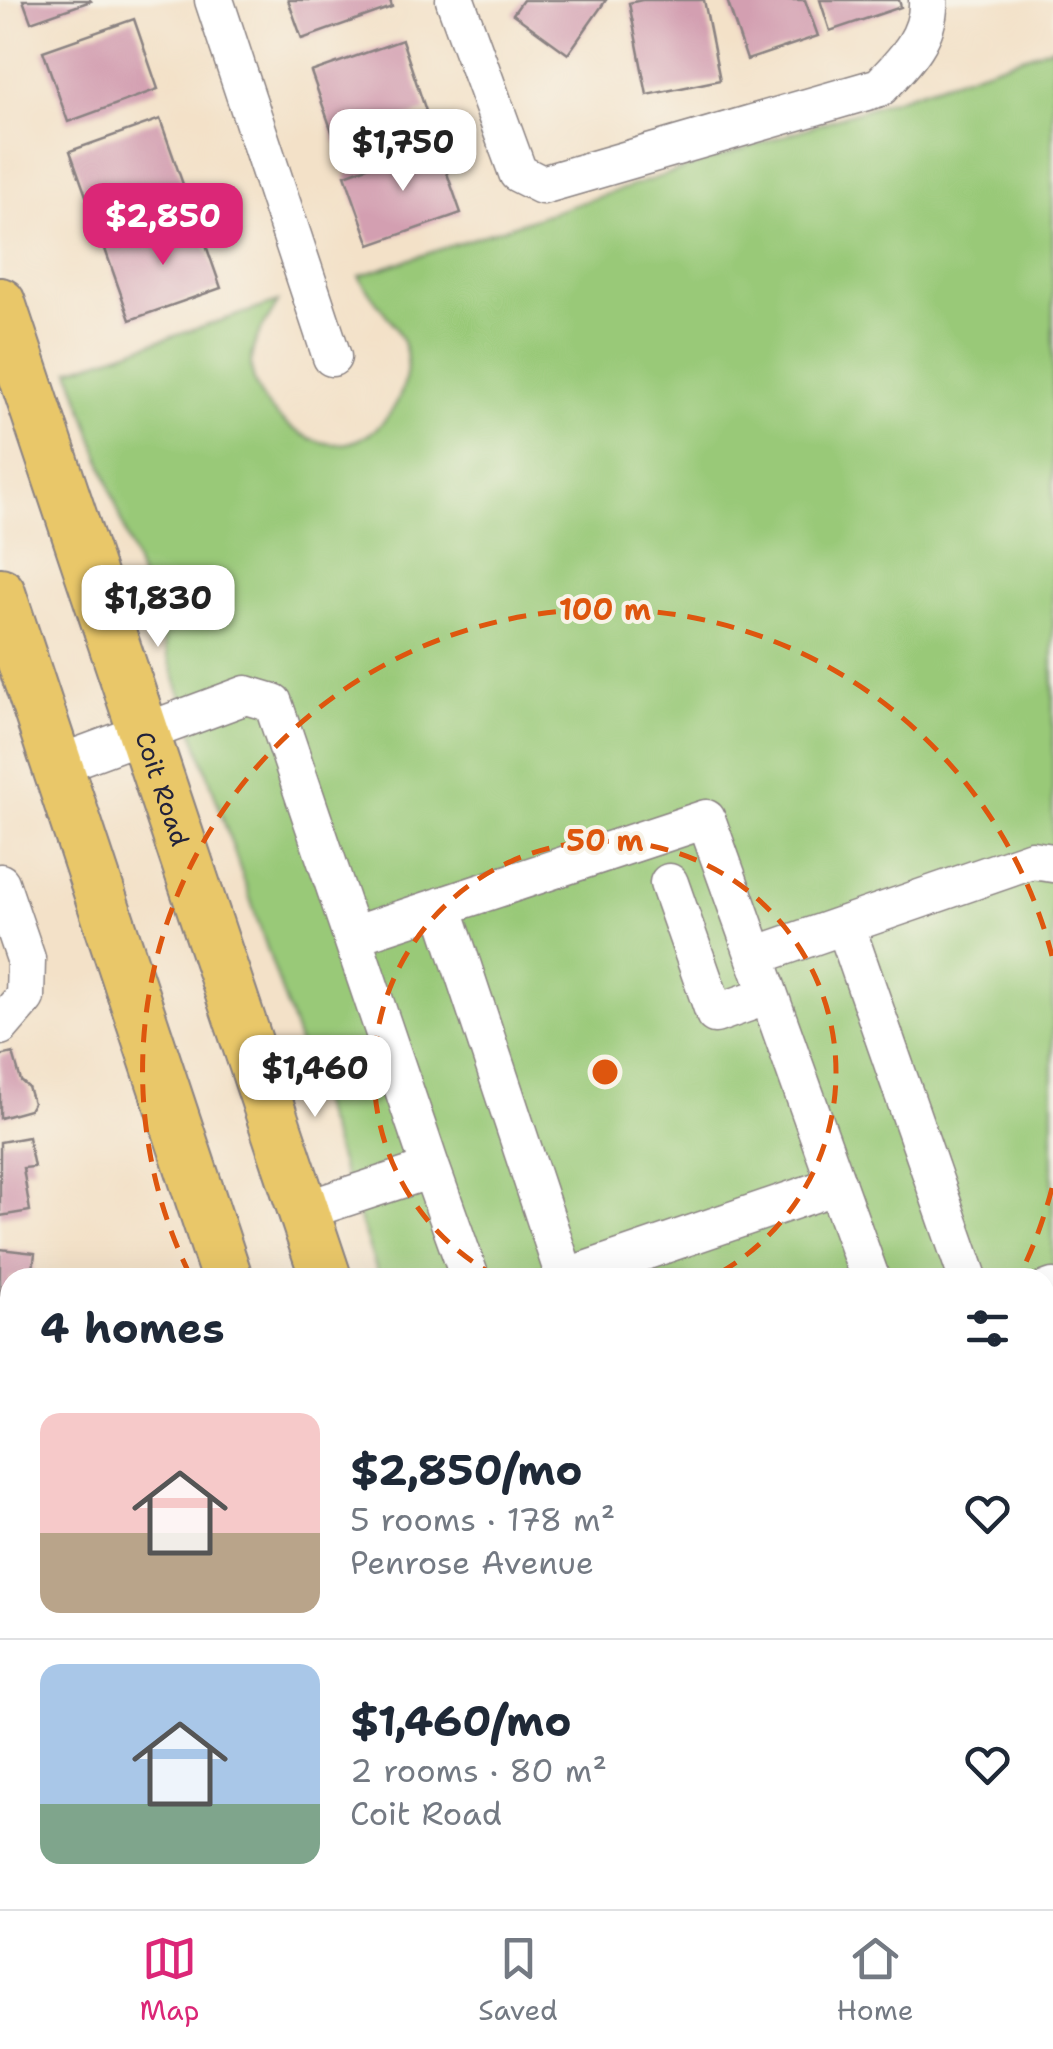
<!DOCTYPE html>
<html lang="en">
<head>
<meta charset="utf-8">
<style>
  body { margin:0; font-family:"Shantell Sans",sans-serif; background:#f2f2f3; color:#1f2937; height:100vh; display:flex; flex-direction:column; font-size:38px; white-space:nowrap }
  * { box-sizing:border-box; margin:0 }
  p { font-size:32px; color:#747a83 }
  .icon { flex:none; width:55px; height:55px; fill:none; stroke:currentColor; stroke-width:2; stroke-linecap:round; stroke-linejoin:round }
  .map { position:relative; flex:1; overflow:hidden }
  .drawer { position:absolute; left:0px; top:1268px; width:1055px; height:642px; display:flex; flex-direction:column; background:#fff; border-radius:30px 30px 0 0; box-shadow:0 10px 40px #0002 }
  .drawer>* { flex:none }
  .price { position:absolute; translate:-50% -85px; padding:0 22px; border-radius:20px; background:#fff; color:#222; font-size:32px; line-height:65px; filter:drop-shadow(0 2px 5px #0008) }
  .price::after { content:''; position:absolute; left:50%; top:60px; width:30px; height:22px; margin-left:-15px; background:inherit; clip-path:polygon(0 0,100% 0,50% 100%) }
  .price.on { background:#db2777; color:#fff }
  ul { padding:0; list-style:none }
  li { display:flex; align-items:center; gap:30px; height:250px; padding:0 40px }
  li+li { border-top:2px solid #e0e1e3 }
  li span { display:grid; place-items:center; flex:none; width:280px; height:200px; border-radius:20px; color:#555 }
  li>.icon { margin-inline-start:auto }
  span .icon { width:120px; height:120px; fill:#fffc; stroke-width:1 }
  li b { font-size:42px }
  h2 { display:flex; justify-content:space-between; align-items:center; height:120px; padding:0 40px; font-size:42px }
  .tabs { display:flex; justify-content:space-around; align-items:center; height:140px; border-top:2px solid #e0e1e3; background:#fff; font-size:28px; color:#747a83 }
  .tabs a { display:grid; justify-items:center; gap:5px }
  .tabs .on { color:#db2777 }
  .map>svg:first-child { display:block }
  .green { fill:#99c978; stroke:#5e765a; stroke-width:2.5 }
  .building { fill:#d39fb1 }
  .lines { fill:none; stroke-linecap:round; stroke-linejoin:round }
  .minor-casing { stroke:#8a8282; stroke-width:41 }
  .major-casing { stroke:#8a8282; stroke-width:54 }
  .path { stroke:#8a8282; stroke-width:5; stroke-dasharray:2.5 8; stroke-linecap:butt }
  .minor { stroke:#fff; stroke-width:38 }
  .major { stroke:#e9c769; stroke-width:50 }
  .ring { fill:none; stroke:#de560e; stroke-width:5; stroke-dasharray:18 12 }
  .labels { text-anchor:middle; dominant-baseline:central; stroke-width:8; stroke-linejoin:round; paint-order:stroke }
  .street-label { font-size:25px; fill:#22223b; stroke:#f7f3e8 }
  .centre { fill:#de560e; stroke:#f7f3e8; stroke-width:5 }
  .ring-label { font-size:30px; text-anchor:middle; font-weight:bold; fill:#de560e; stroke:#f7f3e8; stroke-width:8; stroke-linejoin:round; paint-order:stroke }
</style>
</head>
<body>
<div class="map">
<svg width="1053" height="1909" viewBox="0 0 1053 1909">
  <rect width="100%" height="100%" fill="#f7f3e8"/>
  <filter id="ink" filterUnits="userSpaceOnUse"><feTurbulence type="fractalNoise" baseFrequency=".01" numOctaves="2"/><feDisplacementMap in="SourceGraphic" scale="20" xChannelSelector="R" yChannelSelector="G"/><feConvolveMatrix kernelMatrix="1 2 1 2 8 2 1 2 1" color-interpolation-filters="sRGB"/></filter>
  <filter id="wash" filterUnits="userSpaceOnUse"><feTurbulence type="fractalNoise" baseFrequency=".0048" numOctaves="4" result="noise"/><feDisplacementMap in="SourceGraphic" scale="40" xChannelSelector="R" yChannelSelector="G"/><feGaussianBlur stdDeviation="2.25" result="paint"/><feColorMatrix in="noise" values="0 0 0 0 0 0 0 0 0 0 0 0 0 0 0 0 0 1.4 0 .05"/><feComposite in="paint" operator="in"/></filter>
  <g filter="url(#wash)">
    <rect width="100%" height="100%" fill="#f3e1c8"/>
    <path class="green" d="M1053,47V1365L1045,1367V1278L379,1277L70,370L278,302C271,316 257,333 253,349C241,390 287,436 326,443C372,452 408,402 407,361C406,328 373,304 359,276Z
      M0,1456L10,1460V1699L0,1703Z
      M1053,1541V1909H611L608,1900H1045V1544Z"/>
    <g id="blocks">
      <path class="building" d="M23,0H90L91,1L31,22Z
        M288,0H390L392,7L302,39Z
        M523,0H606L568,54L513,14Z
        M642,0H704L720,80L647,95L629,3Z
        M727,0H805L818,36L747,60Z
        M820,0H899L901,7L830,31Z
        M134,19L158,89L68,122L43,51Z
        M402,40L426,111L336,143L311,72Z
        M160,119L185,190L95,221L70,151Z
        M436,142L461,213L370,245L345,175Z
        M196,217L221,288L130,320L105,249Z
        M13,1053L21,1081L28,1087L33,1103L29,1110L0,1118V1056Z
        M28,1137L34,1167L23,1168L30,1211L0,1216V1142Z
        M0,1249L35,1253L32,1278H10V1324L0,1323Z
        M0,1356L10,1360V1399L0,1425Z"/>
    </g>
  </g>
  <g filter="url(#ink)">
    <use href="#blocks" fill-opacity="0" stroke="#8a8282" stroke-width="2.5"/>
    <g class="lines">
      <defs>
        <path id="minor" d="M214,0L332,357
          M455,0L518,173L542,185L880,87C904,62 930,37 928,0
          M57,765L246,695L273,703L431,1169L303,1211
          M0,883L26,959L25,997L0,1026
          M669,883L715,1014L769,995
          M442,906L565,1277
          M845,925L968,1278
          M352,936L706,819L870,1278
          M755,956L1032,860L1053,863
          M431,1169L470,1278
          M565,1278L837,1185
          M1045,1291L1053,1288"/>
        <g id="major">
          <path id="s1" d="M0,303L326,1278"/>
          <path d="M0,593L227,1278"/>
          <path d="M1045,1416L1053,1414"/>
          <path d="M1045,1517L1053,1514"/>
          <path d="M0,1766L10,1762"/>
          <path d="M0,1879L10,1875"/>
          <path d="M436,1900L439,1909"/>
          <path d="M538,1900L541,1909"/>
        </g>
      </defs>
      <use href="#minor" class="minor-casing"/>
      <use href="#major" class="major-casing"/>
      <path class="path" d="M0,1544L10,1558
        M0,1544L10,1539
        M10,1630V1644
        M587,1900L590,1909"/>
      <use href="#minor" class="minor"/>
      <use href="#major" class="major"/>
    </g>
  </g>
  <g class="ring">
    <path d="M498 1277A231 231 0 1 1 712 1277"/>
    <path d="M1052 1188A462 462 0 0 1 1020 1275M190 1275A462 462 0 1 1 1052 956"/>
  </g>
  <g class="labels">
    <g class="street-label">
      <text stroke="none"><textPath href="#s1" startOffset="512">Coit Road</textPath></text>
    </g>
  </g>
  <circle cx="605" cy="1072" r="15" class="centre"/>
  <g class="ring-label">
    <text x="605" y="620">100 m</text>
    <text x="605" y="851">50 m</text>
  </g>
</svg>
<b class="price" style="left:403px;top:194px">$1,750</b>
<b class="price on" style="left:163px;top:268px">$2,850</b>
<b class="price" style="left:158px;top:650px">$1,830</b>
<b class="price" style="left:315px;top:1120px">$1,460</b>
<section class="drawer">
<h2>4 homes<svg class="icon" aria-label="filters" viewBox="0 0 24 24"><path d="M4 7h16M4 17h16"/><circle cx="9" cy="7" r="2"/><circle cx="15" cy="17" r="2"/></svg></h2>
<ul>
<li><span style="background:linear-gradient(#f6c9c9 60%,#b9a48a 0)"><svg class="icon" aria-label="home" viewBox="0 0 24 24"><path d="M3 11l9-7 9 7M6 9v11h12V9"/></svg></span><div><b>$2,850/mo</b><p>5 rooms · 178 m²</p><p>Penrose Avenue</p></div><svg class="icon" aria-label="heart" viewBox="0 0 24 24"><path d="M12 20l-8-8c-3-5 5-10 8-4 3-6 11-1 8 4z"/></svg></li>
<li><span style="background:linear-gradient(#a9c7e8 70%,#7fa58c 0)"><svg class="icon" aria-label="home" viewBox="0 0 24 24"><path d="M3 11l9-7 9 7M6 9v11h12V9"/></svg></span><div><b>$1,460/mo</b><p>2 rooms · 80 m²</p><p>Coit Road</p></div><svg class="icon" aria-label="heart" viewBox="0 0 24 24"><path d="M12 20l-8-8c-3-5 5-10 8-4 3-6 11-1 8 4z"/></svg></li>
</ul>
</section>
</div>
<nav class="tabs">
<a class="on"><svg class="icon" aria-label="map" viewBox="0 0 24 24"><path d="M3 6l6-2 6 2 6-2v14l-6 2-6-2-6 2zM9 4v14M15 6v14"/></svg>Map</a>
<a><svg class="icon" aria-label="saved" viewBox="0 0 24 24"><path d="M7 4h10v16l-5-4-5 4z"/></svg>Saved</a>
<a><svg class="icon" aria-label="home" viewBox="0 0 24 24"><path d="M3 11l9-7 9 7M6 9v11h12V9"/></svg>Home</a>
</nav>
</body>
</html>
